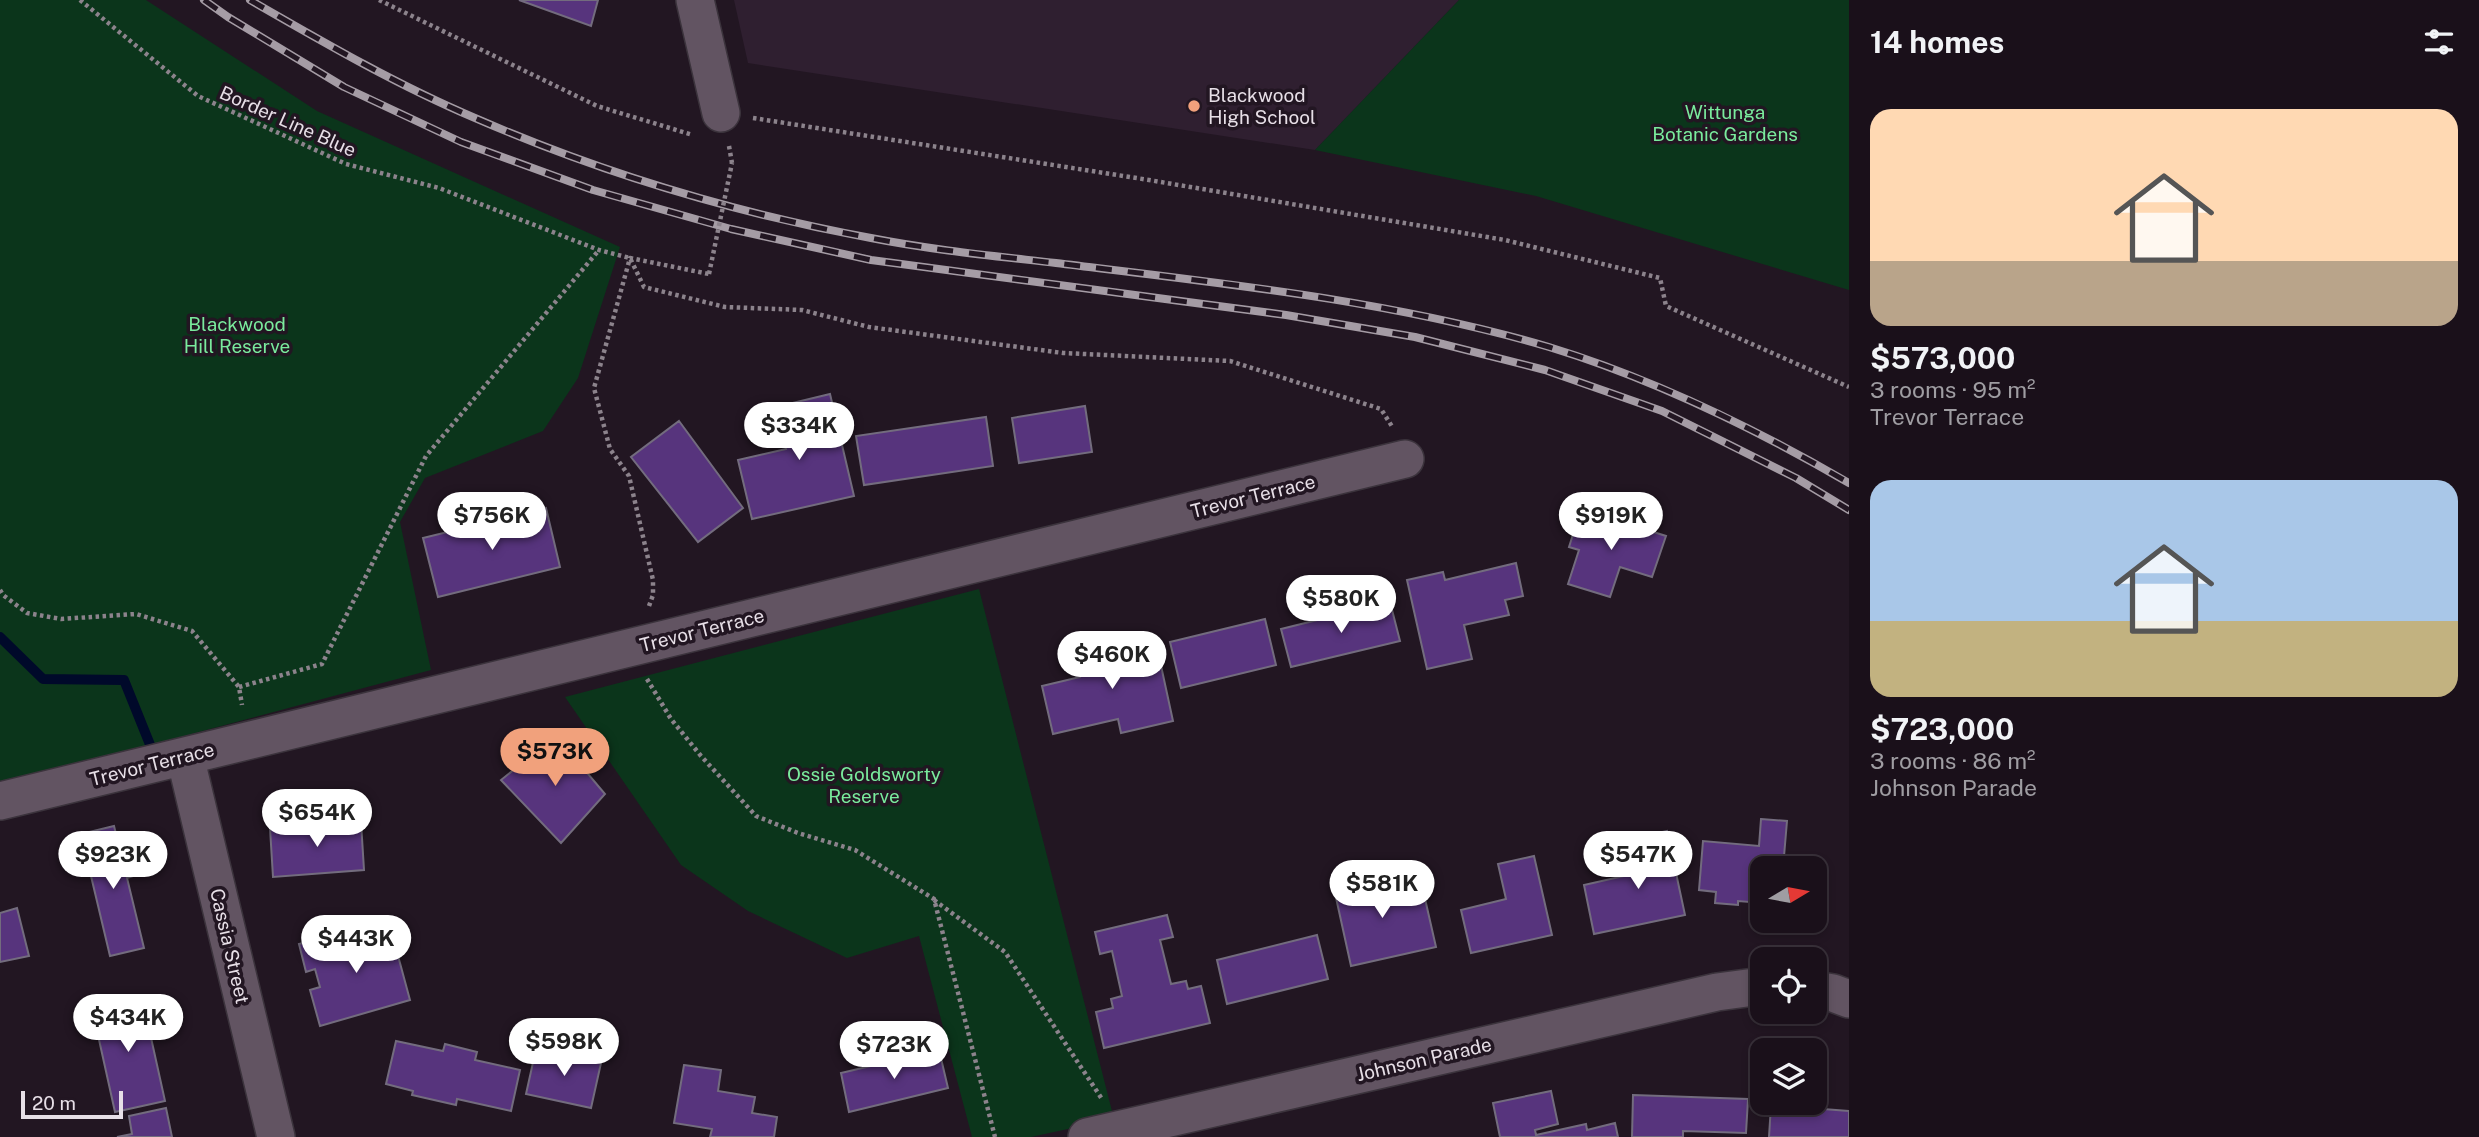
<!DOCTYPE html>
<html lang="en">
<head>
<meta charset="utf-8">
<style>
  body { margin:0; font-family:"Public Sans",sans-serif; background:#231923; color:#f1f3f6; height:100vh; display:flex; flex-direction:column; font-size:26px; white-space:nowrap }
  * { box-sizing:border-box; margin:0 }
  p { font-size:23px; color:#9f9da2 }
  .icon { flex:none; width:38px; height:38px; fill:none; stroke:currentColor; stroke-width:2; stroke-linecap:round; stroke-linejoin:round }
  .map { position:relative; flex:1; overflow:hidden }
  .drawer { display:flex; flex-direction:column; background:#1a101a; width:630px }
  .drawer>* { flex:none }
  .needle { width:46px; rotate:80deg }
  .tools { position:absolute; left:1750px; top:856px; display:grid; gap:14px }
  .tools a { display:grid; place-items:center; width:77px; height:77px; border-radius:14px; background:#1a101a; box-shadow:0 4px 10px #0003,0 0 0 2px #383039; font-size:35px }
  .scale { position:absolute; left:21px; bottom:18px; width:102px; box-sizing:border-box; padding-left:7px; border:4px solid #e7dfe7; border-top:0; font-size:19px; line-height:24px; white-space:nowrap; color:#e7dfe7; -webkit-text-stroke:5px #221622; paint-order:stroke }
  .price { position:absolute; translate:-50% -60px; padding:0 16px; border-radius:24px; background:#fff; color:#222; font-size:23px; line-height:46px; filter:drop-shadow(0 2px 4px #0008) }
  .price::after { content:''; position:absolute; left:50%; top:42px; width:21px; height:16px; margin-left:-10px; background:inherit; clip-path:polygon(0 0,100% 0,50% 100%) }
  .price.active { background:#f1a17c; color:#111 }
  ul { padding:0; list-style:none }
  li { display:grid; align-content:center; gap:14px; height:371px; padding:0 21px }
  li span { display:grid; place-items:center; height:217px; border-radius:21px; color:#555 }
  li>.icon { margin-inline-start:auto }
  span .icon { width:126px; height:126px; fill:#fffc; stroke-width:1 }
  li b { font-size:30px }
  h2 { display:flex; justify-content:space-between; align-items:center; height:84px; padding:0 21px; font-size:30px }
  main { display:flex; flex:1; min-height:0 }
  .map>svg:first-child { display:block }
  .built { fill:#2f1f30 }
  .green { fill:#0b351b }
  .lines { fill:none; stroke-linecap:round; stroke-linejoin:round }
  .stream { stroke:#00092a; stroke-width:10 }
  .building { fill:#57347d; stroke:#736c7e; stroke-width:2 }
  .minor-casing { stroke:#3b333c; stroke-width:40 }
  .path { stroke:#8c838c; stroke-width:4.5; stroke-dasharray:3.5 3.5; stroke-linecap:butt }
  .minor { stroke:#625462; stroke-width:37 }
  .rail-casing { stroke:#a59ca5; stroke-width:8 }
  .rail { stroke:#221622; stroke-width:5; stroke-dasharray:16; stroke-linecap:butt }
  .path-bridge { stroke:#8c838c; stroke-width:4.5; stroke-dasharray:3.5 3.5; stroke-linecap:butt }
  .poi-dot { fill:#f1a17c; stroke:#221622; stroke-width:2.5 }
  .labels { text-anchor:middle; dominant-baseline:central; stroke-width:7; stroke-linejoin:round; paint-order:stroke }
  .poi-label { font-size:19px; fill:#e7dfe7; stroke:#221622; text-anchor:start }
  .park-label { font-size:19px; fill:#7aeb9d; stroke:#221622 }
  .street-label { font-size:19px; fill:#e7dfe7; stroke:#221622 }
</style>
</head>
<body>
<main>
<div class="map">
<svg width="1849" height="1137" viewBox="0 0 1849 1137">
  <rect width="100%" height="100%" fill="#221622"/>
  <path class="built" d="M734,0H1459L1315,150L748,63Z"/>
  <path class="green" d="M0,0H146L317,111L620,247L578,378L543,431L425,478L400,522L431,670L0,785Z
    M1459,0H1849V290L1536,196L1315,150Z
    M979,589L1114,1119L1031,1137H972L919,936L847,958L748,911L681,865L565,697Z"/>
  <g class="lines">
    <path class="stream" d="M0,637L43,679L124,680L155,757"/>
  </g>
  <path class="building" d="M519,0H598L591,26Z
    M830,394L854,496L752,519L738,460L786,449L776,407Z
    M1085,406L1092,452L1019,463L1012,418Z
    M986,417L993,466L864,485L856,436Z
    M679,421L743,508L698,542L631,457Z
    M546,508L560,567L438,597L423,538Z
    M1581,509L1666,536L1652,577L1620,567L1610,597L1568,584L1579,550L1569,547Z
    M1516,563L1523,596L1505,600L1509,615L1464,625L1472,659L1427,669L1407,580L1443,572L1445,580Z
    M1390,602L1400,641L1291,667L1281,629Z
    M1265,619L1276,665L1181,688L1170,642Z
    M1155,638L1173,721L1121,733L1118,719L1053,734L1042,686L1080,677L1076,656Z
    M556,736L605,794L561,843L501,780Z
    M1761,819L1787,821L1783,868H1762V903L1738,901V905L1715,903L1716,892L1699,890L1703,841L1759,846Z
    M361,822L364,870L273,877L270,828Z
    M114,826L122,858L129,856L133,876L127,878L144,948L110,956L81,834Z
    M1667,831L1685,915L1594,934L1584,885L1646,871L1639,837Z
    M1534,856L1552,935L1471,953L1461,910L1506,899L1498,864Z
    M1388,872L1394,896L1423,890L1436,947L1351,966L1333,884Z
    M17,908L29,956L0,962V913Z
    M1167,915L1173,937L1160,940L1171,984L1186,981L1188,989L1201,986L1210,1023L1104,1048L1096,1012L1113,1008L1111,999L1122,996L1112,951L1100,954L1095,932Z
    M396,927L402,951L397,952L410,1000L320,1026L310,990L320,987L315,969L306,972L299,944L327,937L330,945Z
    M1317,935L1328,979L1227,1004L1217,960Z
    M142,997L165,1101L115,1112L92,1008Z
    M396,1041L443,1051L445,1044L477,1052L475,1060L520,1070L511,1111L457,1099L456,1105L412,1095L413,1091L386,1084Z
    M536,1049L601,1063L591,1108L526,1094Z
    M939,1050L948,1088L849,1112L841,1073Z
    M684,1065L721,1070L718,1091L755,1097L752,1113L777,1117L774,1137H710L712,1129L674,1123Z
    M1551,1091L1558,1124L1535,1130L1536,1135L1586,1124L1587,1130L1615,1123L1618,1137H1500L1493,1103Z
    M1633,1095L1748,1099L1746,1133L1683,1131V1137H1632Z
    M1771,1105L1849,1111V1137H1769Z
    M166,1108L172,1137H117L132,1134L129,1116Z"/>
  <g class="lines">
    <defs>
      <path id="minor" d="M695,0L721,113
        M185,756L276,1137
        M0,801L1405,459
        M1815,990L1833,993L1849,999
        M1087,1137L1717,992L1762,986"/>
    </defs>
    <use href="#minor" class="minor-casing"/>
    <path class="path" d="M80,0L198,96L346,164L439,188L599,250L630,258L644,287L725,307L802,310L869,327L1063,353L1230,361L1381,409L1393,428
      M379,0L597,106L693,135
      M753,118L1149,180L1505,240L1660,278L1666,306L1849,387
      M729,146L732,163
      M0,590L3,595L27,613L61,619L136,614L192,631L239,687L242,705
      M649,606L653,595V580L629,476L610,449L594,388L630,258L709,274
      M647,679L671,719L701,756L756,816L798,833L855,850L934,899L995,1137
      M239,687L322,664L426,456L599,250
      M934,900L1005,952L1102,1099"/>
    <use href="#minor" class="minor"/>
    <defs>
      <path id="rail" d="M204,0L228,17L344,87L461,142L593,190L731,229L871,260L1286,315L1415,337L1545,370L1662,411L1796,478L1849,510
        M250,0C323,42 397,85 475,118C602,173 735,213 871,238C932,250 995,256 1056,263C1220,283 1389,300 1549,347C1654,379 1754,428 1849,483"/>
    </defs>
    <use href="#rail" class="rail-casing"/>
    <use href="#rail" class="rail"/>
    <path class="path-bridge" d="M709,274L732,163"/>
  </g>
  <circle class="poi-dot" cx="1194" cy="106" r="7"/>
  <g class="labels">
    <g class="poi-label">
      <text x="1208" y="95">Blackwood<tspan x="1208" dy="22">High School</tspan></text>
    </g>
    <g class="park-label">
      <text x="1725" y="112">Wittunga<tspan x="1725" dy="22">Botanic Gardens</tspan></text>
      <text x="237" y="324">Blackwood<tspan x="237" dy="22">Hill Reserve</tspan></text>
      <text x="864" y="774">Ossie Goldsworty<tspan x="864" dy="22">Reserve</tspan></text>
    </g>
    <g class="street-label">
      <text transform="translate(288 121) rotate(24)">Border Line Blue</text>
      <text transform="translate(1253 496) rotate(-14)">Trevor Terrace</text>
      <text transform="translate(702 630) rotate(-14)">Trevor Terrace</text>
      <text transform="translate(152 764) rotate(-14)">Trevor Terrace</text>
      <text transform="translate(230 946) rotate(77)">Cassia Street</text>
      <text transform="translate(1424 1059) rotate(-13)">Johnson Parade</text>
    </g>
  </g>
</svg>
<div class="tools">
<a><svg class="needle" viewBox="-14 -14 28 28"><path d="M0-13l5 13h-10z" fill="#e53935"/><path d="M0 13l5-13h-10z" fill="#9f9da2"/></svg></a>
<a><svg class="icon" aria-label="locate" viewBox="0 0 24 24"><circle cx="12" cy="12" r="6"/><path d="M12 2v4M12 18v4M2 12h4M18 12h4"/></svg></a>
<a><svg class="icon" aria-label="layers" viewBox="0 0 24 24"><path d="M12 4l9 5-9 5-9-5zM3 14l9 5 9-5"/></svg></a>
</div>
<div class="scale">20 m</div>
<b class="price" style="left:799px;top:462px">$334K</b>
<b class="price" style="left:492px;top:552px">$756K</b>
<b class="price" style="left:1611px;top:552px">$919K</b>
<b class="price" style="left:1341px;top:635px">$580K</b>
<b class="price" style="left:1112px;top:691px">$460K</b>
<b class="price active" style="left:555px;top:788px">$573K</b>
<b class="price" style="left:317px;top:849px">$654K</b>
<b class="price" style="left:113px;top:891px">$923K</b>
<b class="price" style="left:1638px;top:891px">$547K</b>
<b class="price" style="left:1382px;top:920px">$581K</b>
<b class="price" style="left:356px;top:975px">$443K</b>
<b class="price" style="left:128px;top:1054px">$434K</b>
<b class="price" style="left:564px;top:1078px">$598K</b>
<b class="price" style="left:894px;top:1081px">$723K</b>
</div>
<section class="drawer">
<h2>14 homes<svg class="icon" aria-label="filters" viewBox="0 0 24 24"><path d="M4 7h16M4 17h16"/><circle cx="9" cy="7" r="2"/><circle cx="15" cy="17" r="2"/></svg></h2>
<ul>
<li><span style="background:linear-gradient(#ffd9b3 70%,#b9a48a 0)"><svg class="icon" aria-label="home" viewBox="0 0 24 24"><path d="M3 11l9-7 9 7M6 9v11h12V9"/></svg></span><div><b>$573,000</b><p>3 rooms · 95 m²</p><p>Trevor Terrace</p></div></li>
<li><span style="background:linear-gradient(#a9c7e8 65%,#c2b280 0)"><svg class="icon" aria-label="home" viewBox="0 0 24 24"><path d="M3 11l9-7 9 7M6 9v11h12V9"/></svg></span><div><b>$723,000</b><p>3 rooms · 86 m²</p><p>Johnson Parade</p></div></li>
</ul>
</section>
</main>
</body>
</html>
